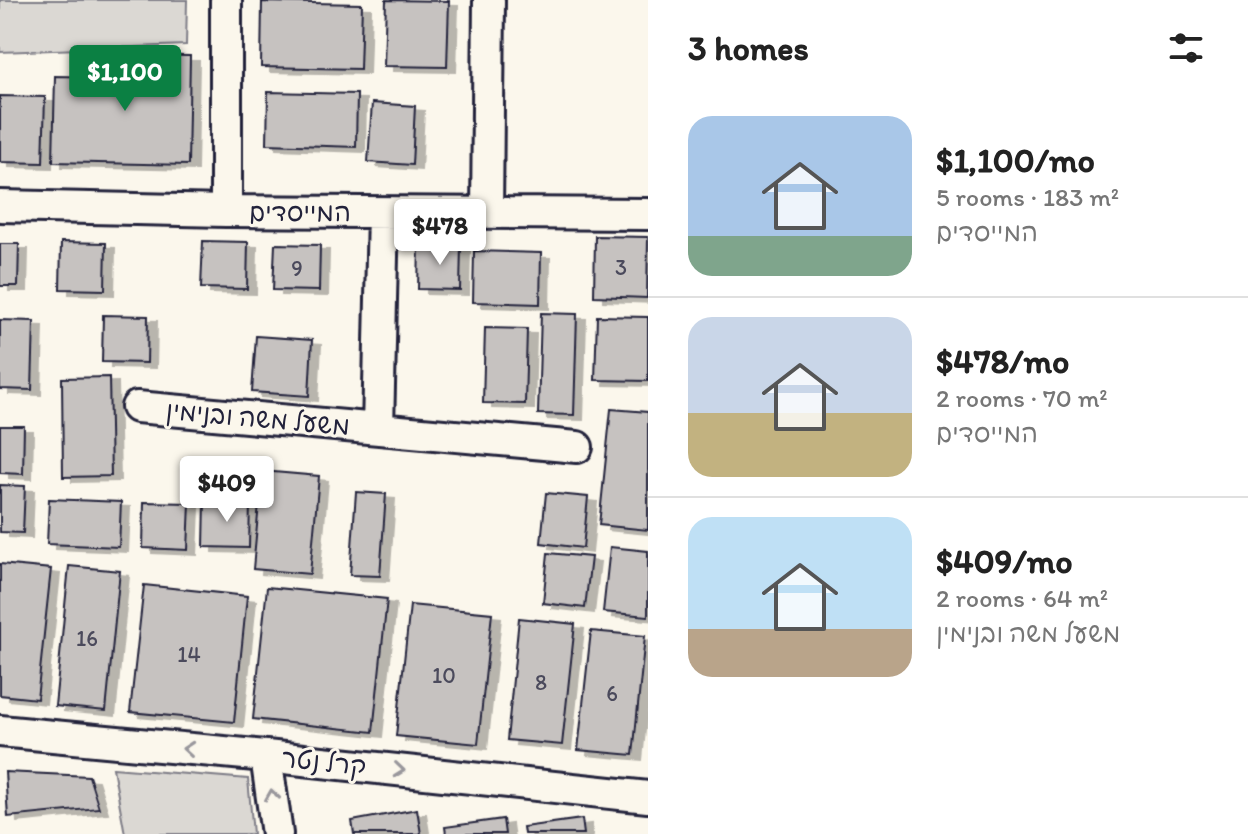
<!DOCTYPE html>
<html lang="en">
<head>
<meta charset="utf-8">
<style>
  body { margin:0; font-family:Itim,"Playpen Sans Hebrew",sans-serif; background:#f6f6f6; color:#222; height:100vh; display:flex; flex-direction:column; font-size:30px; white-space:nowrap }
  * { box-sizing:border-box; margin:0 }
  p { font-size:26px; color:#767676 }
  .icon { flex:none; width:44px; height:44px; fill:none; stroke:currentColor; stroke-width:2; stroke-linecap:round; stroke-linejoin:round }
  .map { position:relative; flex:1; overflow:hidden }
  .sheet { display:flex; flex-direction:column; background:#fff; width:600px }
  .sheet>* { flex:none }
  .price { position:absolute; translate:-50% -68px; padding:0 18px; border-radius:8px; background:#fff; color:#222; font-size:26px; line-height:52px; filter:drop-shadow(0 2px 4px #0008) }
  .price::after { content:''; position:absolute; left:50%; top:48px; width:24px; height:18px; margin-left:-12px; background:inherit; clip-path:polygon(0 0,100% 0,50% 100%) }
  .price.selected { background:#0b8043; color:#fff }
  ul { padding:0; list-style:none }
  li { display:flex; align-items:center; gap:24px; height:200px; padding:0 40px }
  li+li { border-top:2px solid #e0e0e0 }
  li span { display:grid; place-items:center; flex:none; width:224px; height:160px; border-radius:24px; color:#555 }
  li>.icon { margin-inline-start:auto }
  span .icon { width:96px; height:96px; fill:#fffc; stroke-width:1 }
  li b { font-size:34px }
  h2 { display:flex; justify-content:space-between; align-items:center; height:96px; padding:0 40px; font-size:34px }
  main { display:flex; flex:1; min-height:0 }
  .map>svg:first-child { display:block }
  .green { fill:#dbd8d3; stroke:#7e7d87; stroke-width:2 }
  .building { fill:#c6c2c0; stroke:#22223b; stroke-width:2; filter:url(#shadow) }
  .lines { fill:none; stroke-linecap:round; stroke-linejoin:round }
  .minor-casing { stroke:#22223b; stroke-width:36 }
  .minor { stroke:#fbf7ec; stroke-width:30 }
  .oneway { stroke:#99979c }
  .labels { text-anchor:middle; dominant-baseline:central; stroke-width:6; stroke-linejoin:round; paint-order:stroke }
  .number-label { font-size:22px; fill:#4b4a5c }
  .street-label { font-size:26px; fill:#22223b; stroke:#fbf7ec }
</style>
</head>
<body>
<main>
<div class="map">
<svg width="648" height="834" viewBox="0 0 648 834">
  <defs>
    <filter id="shadow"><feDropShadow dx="9" dy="5" stdDeviation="0" flood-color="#0004"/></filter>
  </defs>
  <rect width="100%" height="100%" fill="#fbf7ec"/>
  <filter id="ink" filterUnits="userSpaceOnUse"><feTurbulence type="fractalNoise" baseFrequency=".0125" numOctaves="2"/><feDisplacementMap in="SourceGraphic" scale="16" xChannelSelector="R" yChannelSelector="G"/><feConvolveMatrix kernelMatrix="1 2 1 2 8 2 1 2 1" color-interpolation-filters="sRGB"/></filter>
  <g filter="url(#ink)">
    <path class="green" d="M0,0H187L186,45L0,52Z
      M113,768L248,779L253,834H125Z"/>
    <path class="building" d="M386,0L449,1L447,67L384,66Z
      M262,2L362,4L360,69L261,67Z
      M104,55L190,56L188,165L53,162L55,76L104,77Z
      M268,92L357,94L356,147L267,144Z
      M0,96L45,97L43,163L0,162Z
      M372,103L415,106L412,165L368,162Z
      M595,236L648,237L647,298L594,296Z
      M203,241L248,242L247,289L201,288Z
      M61,242L106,243L105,290L60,289Z
      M0,244H19L18,286H0Z
      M275,244L320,245L319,291L273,290Z
      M419,244L461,245L460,290L418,289Z
      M474,251L541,253L540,304L473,302Z
      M541,313L577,314L574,415L538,414Z
      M103,315L148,316L147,363L102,362Z
      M597,316L648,317V381L595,380Z
      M0,320L34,321L32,390L0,389Z
      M485,328L527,329L525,404L483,403Z
      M256,336L312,340L309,396L252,392Z
      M109,377L111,476L63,477L62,378Z
      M611,409L648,412V530L599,525Z
      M0,426H24L23,474L0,473Z
      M262,471L319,476L310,574L253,569Z
      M0,485L25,486L23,533L0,532Z
      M356,492L386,494L380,576L350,575Z
      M546,493L588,497L583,548L541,543Z
      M49,499L121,502L119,547L47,544Z
      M205,500L250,501L249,548L204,547Z
      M144,502L190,503L188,550L143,548Z
      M610,547L648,551V616L603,612Z
      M548,553L591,557L585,608L543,603Z
      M0,564L51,569L37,699L0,695Z
      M69,566L120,571L106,711L55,706Z
      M144,585L247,596L234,722L130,712Z
      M267,587L387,599L373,732L253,719Z
      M410,605L492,613L478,744L396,736Z
      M519,618L575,624L562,745L507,740Z
      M591,631L645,636L633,755L578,750Z
      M5,772L89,776L99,808L8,817Z
      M417,809L421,834H354L352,821Z
      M503,819L505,834H446L445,827Z
      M582,819L584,834H524L523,827Z"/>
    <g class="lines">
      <defs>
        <path id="minor" d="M0,206L226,211L648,214
          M226,211V0
          M487,213L489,0
          M137,407L577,447
          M378,429L383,213
          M0,731L266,756L648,797
          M266,756L277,834"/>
      </defs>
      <use href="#minor" class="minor-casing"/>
      <use href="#minor" class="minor"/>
    </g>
    <defs><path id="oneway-chevron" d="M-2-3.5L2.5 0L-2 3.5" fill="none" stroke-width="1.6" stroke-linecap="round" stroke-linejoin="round" transform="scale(2)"/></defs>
    <g class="oneway">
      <use href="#oneway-chevron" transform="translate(188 749) rotate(-175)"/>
      <use href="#oneway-chevron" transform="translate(399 770) rotate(6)"/>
      <use href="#oneway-chevron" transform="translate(272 795) rotate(-98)"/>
    </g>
  </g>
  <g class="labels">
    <g class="number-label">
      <text x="621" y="267">3</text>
      <text x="297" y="268">9</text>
      <text x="87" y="638">16</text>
      <text x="189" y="654">14</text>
      <text x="444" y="675">10</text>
      <text x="541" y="682">8</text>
      <text x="612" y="693">6</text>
    </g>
    <g class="street-label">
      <text x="300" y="212">המייסדים</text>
      <text transform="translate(258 418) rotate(5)">משעל משה ובנימין</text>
      <text transform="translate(324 762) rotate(6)">קרל נטר</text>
    </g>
  </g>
</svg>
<b class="price selected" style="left:125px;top:113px">$1,100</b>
<b class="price" style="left:440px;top:267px">$478</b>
<b class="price" style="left:227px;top:524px">$409</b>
</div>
<section class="sheet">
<h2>3 homes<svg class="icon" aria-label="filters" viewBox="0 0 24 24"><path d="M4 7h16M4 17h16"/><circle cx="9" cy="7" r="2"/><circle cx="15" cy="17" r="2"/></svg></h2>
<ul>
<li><span style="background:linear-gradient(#a9c7e8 75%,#7fa58c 0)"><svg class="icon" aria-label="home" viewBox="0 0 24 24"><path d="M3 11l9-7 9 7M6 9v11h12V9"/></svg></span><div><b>$1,100/mo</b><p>5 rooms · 183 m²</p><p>המייסדים</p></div></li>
<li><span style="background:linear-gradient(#c9d6e8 60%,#c2b280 0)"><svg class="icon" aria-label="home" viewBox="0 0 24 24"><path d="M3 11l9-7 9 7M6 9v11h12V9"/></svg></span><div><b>$478/mo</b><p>2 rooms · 70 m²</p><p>המייסדים</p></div></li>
<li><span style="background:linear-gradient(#bfe0f5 70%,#b9a48a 0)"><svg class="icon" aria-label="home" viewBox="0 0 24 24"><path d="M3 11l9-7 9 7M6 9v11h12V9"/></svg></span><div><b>$409/mo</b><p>2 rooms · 64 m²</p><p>משעל משה ובנימין</p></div></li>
</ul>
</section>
</main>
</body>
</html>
